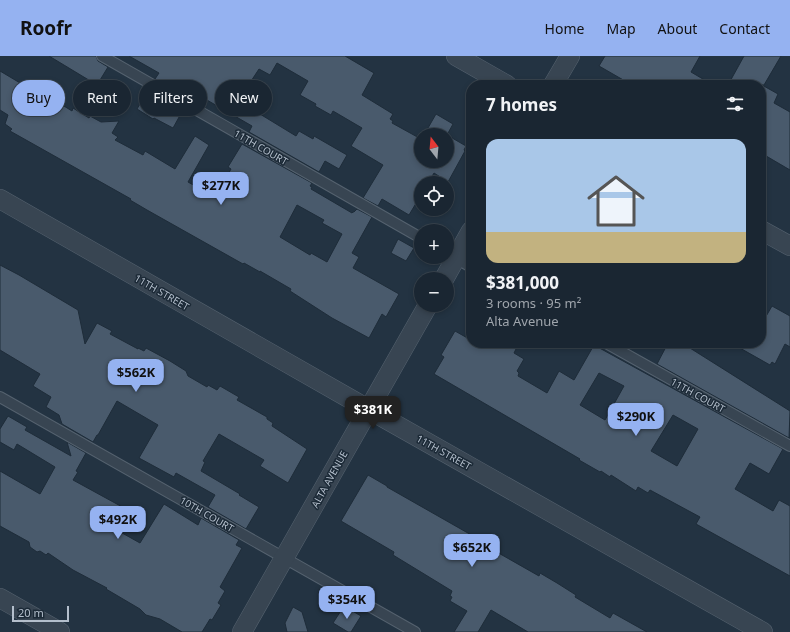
<!DOCTYPE html>
<html lang="en">
<head>
<meta charset="utf-8">
<style>
  body { margin:0; font-family:"Noto Sans",sans-serif; background:#27323e; color:#f1f3f6; height:100vh; display:flex; flex-direction:column; font-size:15px; white-space:nowrap }
  * { box-sizing:border-box; margin:0 }
  p { font-size:13px; color:#9fa5ac }
  .icon { flex:none; width:22px; height:22px; fill:none; stroke:currentColor; stroke-width:2; stroke-linecap:round; stroke-linejoin:round }
  .map { position:relative; flex:1; overflow:hidden }
  .details { position:absolute; left:466px; top:24px; width:300px; height:268px; display:flex; flex-direction:column; background:#1a2632; border-radius:16px; box-shadow:0 2px 6px #0003,0 0 0 1px #38434d }
  .details>* { flex:none }
  .banner { position:absolute; left:12px; top:24px; width:380px; height:36px; display:flex; gap:8px }
  .needle { width:26px; rotate:344deg }
  .fabs { position:absolute; left:414px; top:72px; display:grid; gap:8px }
  .fabs a { display:grid; place-items:center; width:40px; height:40px; border-radius:50%; background:#1a2632; box-shadow:0 2px 6px #0003,0 0 0 1px #38434d; font-size:20px }
  .scale { position:absolute; left:12px; bottom:10px; width:57px; box-sizing:border-box; padding-left:4px; border:2px solid #b4bfcc; border-top:0; font-size:11px; line-height:14px; white-space:nowrap; color:#b4bfcc; -webkit-text-stroke:3px #1c2a37; paint-order:stroke }
  .price { position:absolute; translate:-50% -34px; padding:0 9px; border-radius:8px; background:#95b2f1; color:#111; font-size:13px; line-height:26px; filter:drop-shadow(0 1px 2px #0008) }
  .price::after { content:''; position:absolute; left:50%; top:24px; width:12px; height:9px; margin-left:-6px; background:inherit; clip-path:polygon(0 0,100% 0,50% 100%) }
  .price.selected { background:#222; color:#fff }
  ul { padding:0; list-style:none }
  li { display:grid; align-content:center; gap:8px; height:212px; padding:0 20px }
  li+li { border-top:1px solid #38434d }
  li span { display:grid; place-items:center; height:124px; border-radius:12px; color:#555 }
  li>.icon { margin-inline-start:auto }
  span .icon { width:72px; height:72px; fill:#fffc; stroke-width:1 }
  li b { font-size:17px }
  h2 { display:flex; justify-content:space-between; align-items:center; height:48px; padding:0 20px; font-size:17px }
  .chip { padding:0 14px; border-radius:18px; background:#1a2632; box-shadow:0 2px 6px #0003,0 0 0 1px #38434d; font-size:14px; line-height:36px }
  .chip.selected { background:#95b2f1; color:#111 }
  header { display:flex; align-items:center; gap:24px; box-sizing:border-box; height:56px; padding:0 20px; background:#95b2f1; color:#111 }
  header strong { font-size:19px }
  nav { display:flex; gap:22px; margin-inline-start:auto; font-size:14px }
  .map>svg:first-child { display:block }
  .building { fill:#495a6c; stroke:#1e2c39; fill-rule:evenodd }
  .lines { fill:none; stroke-linecap:round; stroke-linejoin:round }
  .lane-casing { stroke:#55626f; stroke-width:12 }
  .street-casing { stroke:#55626f; stroke-width:20 }
  .lane { stroke:#384552; stroke-width:10 }
  .street { stroke:#384552; stroke-width:19 }
  .labels { text-anchor:middle; dominant-baseline:central; stroke-width:3; stroke-linejoin:round; paint-order:stroke }
  .street-label { font-size:10px; fill:#b4bfcc; stroke:#1c2a37 }
</style>
</head>
<body>
<header>
<strong>Roofr</strong>
<nav><a>Home</a><a>Map</a><a>About</a><a>Contact</a></nav>
</header>
<div class="map">
<svg width="790" height="576" viewBox="0 0 790 576">
  <rect width="100%" height="100%" fill="#233342"/>
  <path class="building" d="M49,0H96L98,5L108,11L97,29Z
    M129,0H345L374,17L362,39L393,58L390,63L393,65L392,67L421,83V105H447V79H424L436,58L453,68L447,79L466,90L464,94L465,95L448,126L434,117L428,127H421V139L409,159L382,143L378,150L363,142L383,109L351,90L362,72L333,55L331,59L315,50L316,48L300,39L308,25L277,7L270,19L259,13L242,39L258,48L255,55L296,80L299,75L313,83L314,80L347,99L339,113L325,105L319,116L249,76L252,70L193,36L189,42L155,23L159,17Z
    M605,0H700L691,16L713,29H632L599,10Z
    M744,0H781L764,29H762L778,38L774,47L790,56V114L761,97V29H728Z
    M0,15L42,40L43,37L72,55L73,52L89,62L90,60L101,66L119,65L112,77L118,81L115,84L143,99L145,95L175,113L195,80L209,89L188,126L215,141L231,113L228,111L242,88L312,127L310,130L312,131L311,133L352,157L353,156H354L357,153L372,161L352,197L359,201L353,212L399,238L386,261L382,258L369,282L332,262L290,235L291,233L260,215V216L244,207L243,208L147,154L130,144L131,143L10,75L12,73L5,68L8,59L0,54ZM297,149L324,164L322,167L342,178L327,206L311,197L310,199L280,181Z
    M148,34L183,54L173,72L154,62L153,63L137,53Z
    M398,183L414,192L406,205L391,197Z
    M0,209L19,219L78,254L85,288L97,267L112,275L110,278L138,293V292L144,295L146,292L170,305L186,315L188,320L207,331L208,329L217,334L220,330L239,341L237,344L267,361V363L273,367L272,370L307,393L288,427L260,410L264,404L219,378L203,405L205,406L201,415L240,438L239,439L259,451L246,473L208,451L215,439L176,417L174,421L139,402L158,369L117,345L98,379H97L93,386L62,368L59,359L46,351L51,341L33,330L40,318L0,294Z
    M772,250L790,260V291L785,288L775,308L772,306L770,309L731,287H761V269Z
    M455,275L471,284V287H509L517,291L514,297L524,303L517,315L519,317L518,320L547,337L559,315L574,324L594,289L783,393L769,418L750,407L735,433L773,455L779,444L790,450V520L696,468L700,461L650,434L648,437L638,431L636,435L611,419L610,421L601,415L600,416L579,404L580,403L434,318L444,301L441,299ZM599,317L624,330L605,364L580,349ZM673,359L698,373L677,410L651,395Z
    M668,287H682L790,355L789,382L657,308Z
    M8,360L27,371L25,374L71,400L67,386L86,397L76,415L78,416L73,424L126,453L115,473L140,487L164,448L198,469L201,462L239,484L236,489L242,492L220,531L225,535L218,547L221,549L212,564L210,563L202,576H182L160,563L146,559L140,553L106,533L107,532L73,514L48,497L46,499L40,495L37,496L30,491L29,486L0,470V415L40,438L55,411L17,388L14,394L0,386V373Z
    M368,419L387,430V431L496,493L495,495L539,520L540,517L557,527L576,539L575,541L610,562L613,557L647,576H528L491,554L478,576H454L467,555L450,545L452,541L450,540L452,535L393,499L394,496L341,465Z
    M344,550L361,560L351,576H348L333,567Z
    M293,551L302,556L308,576H287L285,567Z"/>
  <g class="lines">
    <defs>
      <path id="lane" d="M102,0L421,182
        M447,197L471,211
        M606,287L790,390
        M0,341L415,576"/>
      <path id="street" d="M456,0L507,29
        M553,29L570,0
        M0,143L368,353L763,576
        M761,174L790,190
        M444,223L471,175
        M0,542L60,576
        M242,576L428,249"/>
    </defs>
    <use href="#lane" class="lane-casing"/>
    <use href="#street" class="street-casing"/>
    <use href="#lane" class="lane"/>
    <use href="#street" class="street"/>
  </g>
  <g class="labels">
    <g class="street-label">
      <text transform="translate(261 91) rotate(30)">11TH COURT</text>
      <text transform="translate(162 236) rotate(30)">11TH STREET</text>
      <text transform="translate(698 339) rotate(29)">11TH COURT</text>
      <text transform="translate(444 396) rotate(29)">11TH STREET</text>
      <text transform="translate(329 423) rotate(-61)">ALTA AVENUE</text>
      <text transform="translate(207 458) rotate(30)">10TH COURT</text>
    </g>
  </g>
</svg>
<div class="fabs">
<a><svg class="needle" viewBox="-14 -14 28 28"><path d="M0-13l5 13h-10z" fill="#e53935"/><path d="M0 13l5-13h-10z" fill="#9fa5ac"/></svg></a>
<a><svg class="icon" aria-label="locate" viewBox="0 0 24 24"><circle cx="12" cy="12" r="6"/><path d="M12 2v4M12 18v4M2 12h4M18 12h4"/></svg></a>
<a>+</a>
<a>−</a>
</div>
<div class="scale">20 m</div>
<b class="price" style="left:221px;top:150px">$277K</b>
<b class="price" style="left:136px;top:337px">$562K</b>
<b class="price selected" style="left:373px;top:374px">$381K</b>
<b class="price" style="left:636px;top:381px">$290K</b>
<b class="price" style="left:118px;top:484px">$492K</b>
<b class="price" style="left:472px;top:512px">$652K</b>
<b class="price" style="left:347px;top:564px">$354K</b>
<div class="banner">
<a class="chip selected">Buy</a>
<a class="chip">Rent</a>
<a class="chip">Filters</a>
<a class="chip">New</a>
</div>
<section class="details">
<h2>7 homes<svg class="icon" aria-label="filters" viewBox="0 0 24 24"><path d="M4 7h16M4 17h16"/><circle cx="9" cy="7" r="2"/><circle cx="15" cy="17" r="2"/></svg></h2>
<ul>
<li><span style="background:linear-gradient(#a9c7e8 75%,#c2b280 0)"><svg class="icon" aria-label="home" viewBox="0 0 24 24"><path d="M3 11l9-7 9 7M6 9v11h12V9"/></svg></span><div><b>$381,000</b><p>3 rooms · 95 m²</p><p>Alta Avenue</p></div></li>
</ul>
</section>
</div>
</body>
</html>
